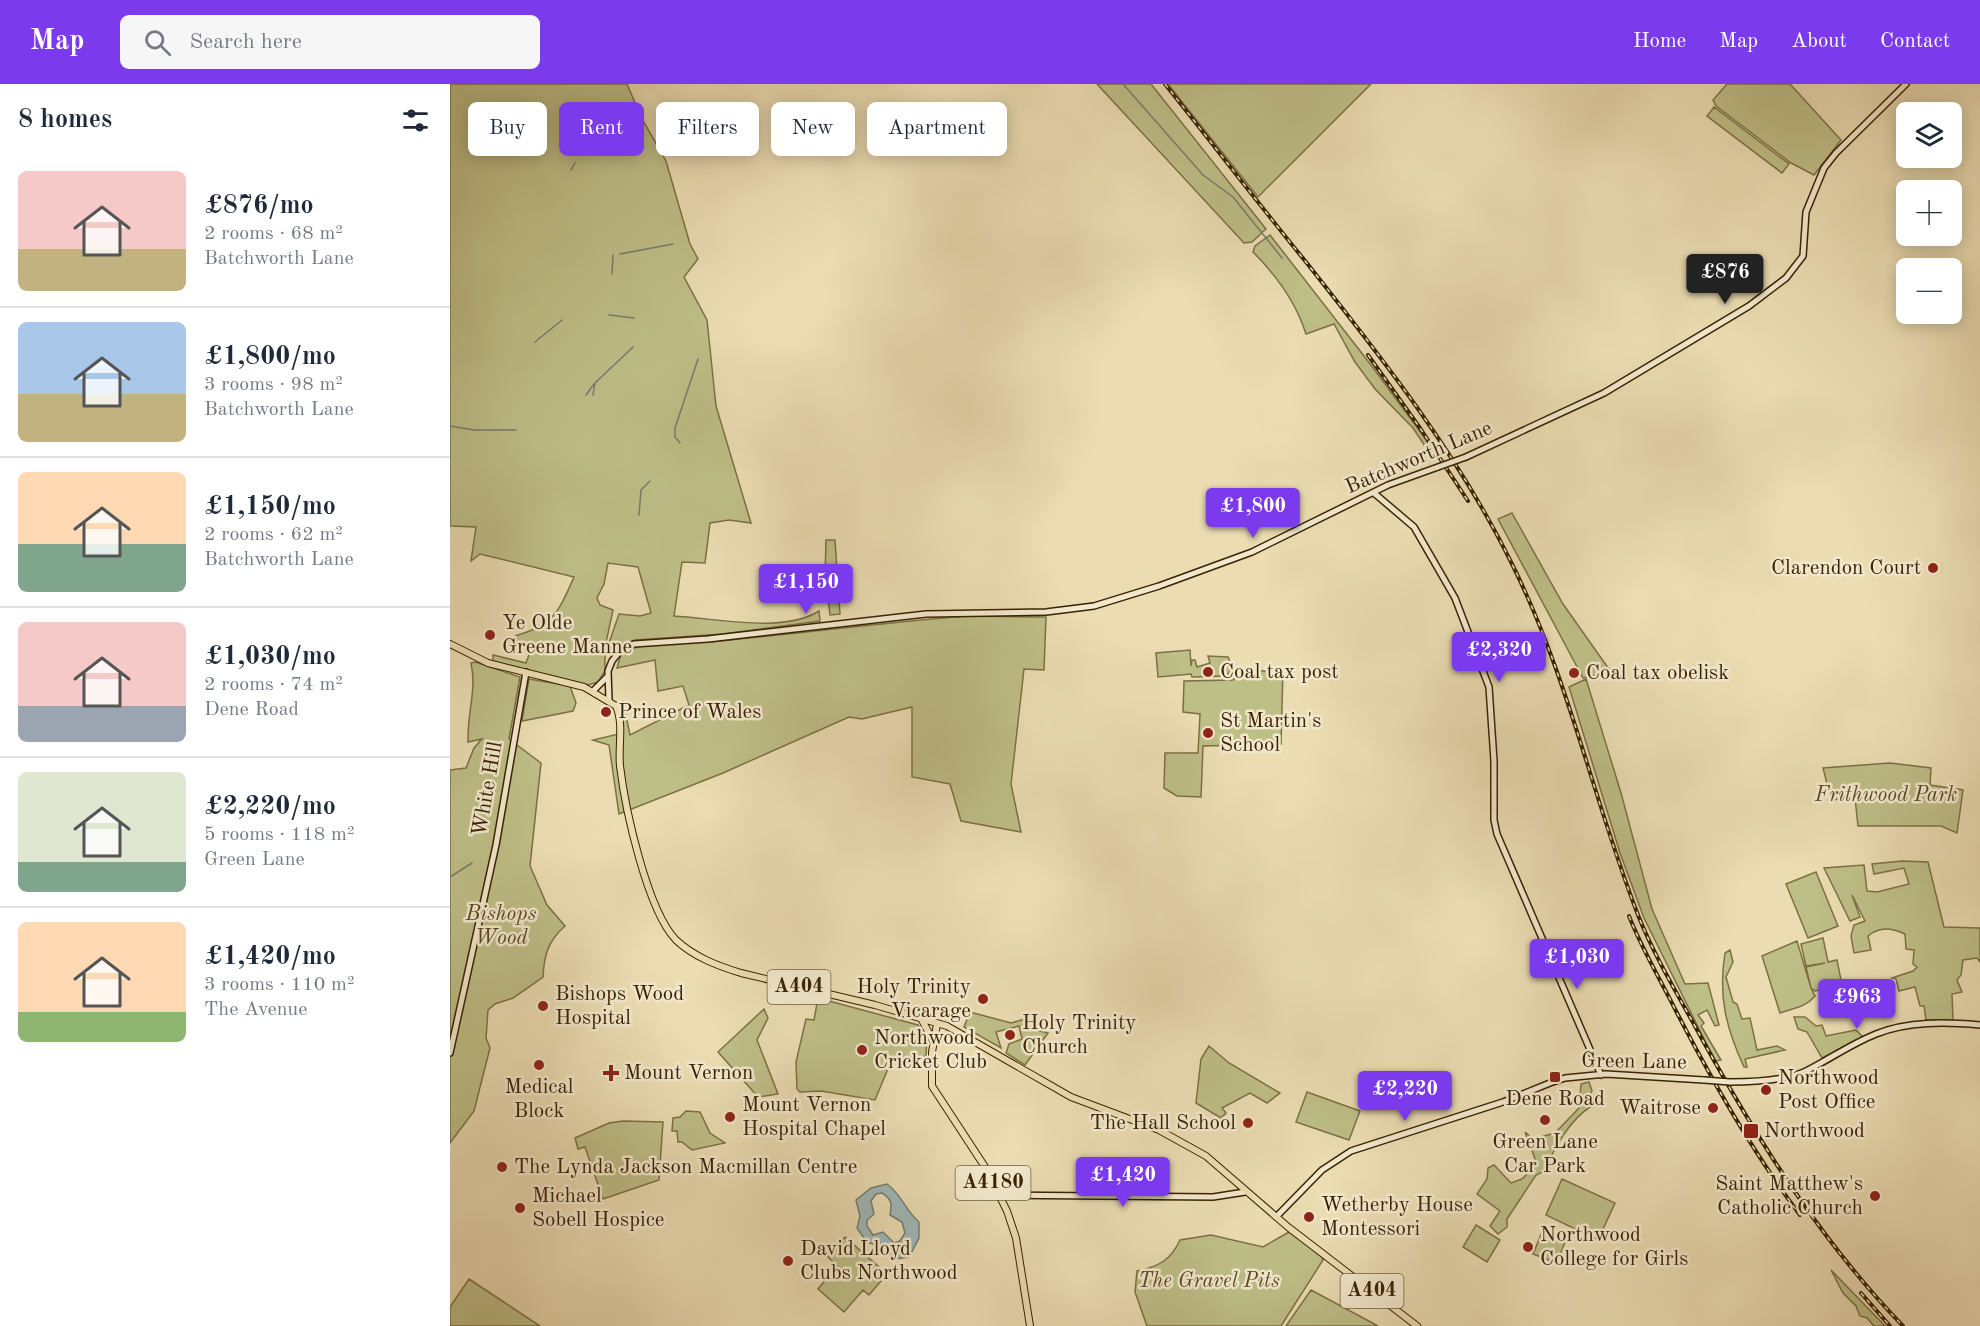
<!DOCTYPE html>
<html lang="en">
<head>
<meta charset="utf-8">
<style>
  body { margin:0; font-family:"Old Standard TT",serif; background:#f6f6f7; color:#1f2937; height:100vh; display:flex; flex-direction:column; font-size:22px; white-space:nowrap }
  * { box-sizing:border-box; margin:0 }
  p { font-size:20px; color:#747a83 }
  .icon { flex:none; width:33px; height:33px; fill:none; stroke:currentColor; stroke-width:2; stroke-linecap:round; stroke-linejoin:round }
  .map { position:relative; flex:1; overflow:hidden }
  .drawer { display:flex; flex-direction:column; background:#fff; width:450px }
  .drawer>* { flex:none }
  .top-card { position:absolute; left:18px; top:18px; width:570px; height:54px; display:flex; gap:12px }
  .buttons { position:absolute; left:1446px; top:18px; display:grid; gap:12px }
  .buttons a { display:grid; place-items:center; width:66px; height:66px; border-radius:9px; background:#fff; box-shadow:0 3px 15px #0003; font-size:30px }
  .price { position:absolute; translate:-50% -51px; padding:0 14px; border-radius:6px; background:#7c3aed; color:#fff; font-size:20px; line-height:39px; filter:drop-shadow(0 2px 3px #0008) }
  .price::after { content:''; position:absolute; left:50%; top:36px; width:18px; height:14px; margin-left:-9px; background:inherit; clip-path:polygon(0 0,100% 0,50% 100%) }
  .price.on { background:#222; color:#fff }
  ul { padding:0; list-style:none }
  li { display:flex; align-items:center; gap:18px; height:150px; padding:0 18px }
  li+li { border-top:2px solid #e0e1e3 }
  li span { display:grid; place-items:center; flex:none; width:168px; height:120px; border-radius:9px; color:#555 }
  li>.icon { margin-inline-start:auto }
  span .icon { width:72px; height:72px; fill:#fffc; stroke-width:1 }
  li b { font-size:26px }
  h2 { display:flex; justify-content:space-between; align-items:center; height:72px; padding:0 18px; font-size:26px }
  .pill { padding:0 21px; border-radius:9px; background:#fff; box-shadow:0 3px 15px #0003; font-size:21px; line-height:54px }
  .pill.on { background:#7c3aed; color:#fff }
  header { display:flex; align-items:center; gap:36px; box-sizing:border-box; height:84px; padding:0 30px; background:#7c3aed; color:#fff }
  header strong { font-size:28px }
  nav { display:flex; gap:33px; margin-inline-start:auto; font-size:21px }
  .search { width:420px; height:54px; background:#f6f6f7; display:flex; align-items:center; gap:15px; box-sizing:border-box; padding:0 21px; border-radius:9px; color:#747a83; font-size:22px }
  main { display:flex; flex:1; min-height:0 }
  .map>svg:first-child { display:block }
  .green { fill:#bebe87; stroke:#7c7044; stroke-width:1.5 }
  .water { fill:#9eb8b8; stroke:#767c6f; stroke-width:1.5; fill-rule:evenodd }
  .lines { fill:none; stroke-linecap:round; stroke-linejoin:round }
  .stream { stroke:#767c6f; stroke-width:1.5 }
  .secondary-casing { stroke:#392201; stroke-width:8 }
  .primary-casing { stroke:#392201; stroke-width:8 }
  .secondary { stroke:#f2e8cd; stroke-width:5 }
  .primary { stroke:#ebdcb2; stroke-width:6 }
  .rail-casing { stroke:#392201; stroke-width:4 }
  .rail { stroke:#f2e8cd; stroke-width:1.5; stroke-dasharray:4.5; stroke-linecap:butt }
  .secondary-bridge-casing { stroke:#392201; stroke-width:8; stroke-linecap:butt }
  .secondary-bridge { stroke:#f2e8cd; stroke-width:5 }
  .poi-dot { fill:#8f2418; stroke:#f2e8cd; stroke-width:2 }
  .labels { text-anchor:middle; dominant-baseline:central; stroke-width:5; stroke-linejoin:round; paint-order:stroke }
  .shield { fill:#f2e8cd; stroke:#705d3e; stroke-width:1.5 }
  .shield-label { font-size:20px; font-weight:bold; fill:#392201 }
  .street-label { font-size:21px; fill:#392201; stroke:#f2e8cd }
  .poi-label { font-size:21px; fill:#392201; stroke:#f2e8cd; text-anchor:start }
  .park-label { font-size:21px; font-style:italic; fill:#5a4922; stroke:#f2e8cd }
</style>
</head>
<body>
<header>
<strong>Map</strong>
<div class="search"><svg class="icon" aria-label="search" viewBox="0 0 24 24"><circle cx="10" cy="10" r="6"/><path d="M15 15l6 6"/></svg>Search here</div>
<nav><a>Home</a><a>Map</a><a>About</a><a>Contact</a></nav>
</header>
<main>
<section class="drawer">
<h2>8 homes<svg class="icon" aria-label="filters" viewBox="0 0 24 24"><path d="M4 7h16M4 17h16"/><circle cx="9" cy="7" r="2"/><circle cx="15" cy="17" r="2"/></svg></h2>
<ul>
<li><span style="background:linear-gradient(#f6c9c9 65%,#c2b280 0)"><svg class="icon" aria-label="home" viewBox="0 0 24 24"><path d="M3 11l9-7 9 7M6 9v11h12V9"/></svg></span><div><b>£876/mo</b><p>2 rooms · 68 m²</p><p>Batchworth Lane</p></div></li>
<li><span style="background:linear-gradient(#a9c7e8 60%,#c2b280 0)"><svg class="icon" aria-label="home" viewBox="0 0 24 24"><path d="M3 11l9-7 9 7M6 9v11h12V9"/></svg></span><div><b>£1,800/mo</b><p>3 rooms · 98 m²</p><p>Batchworth Lane</p></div></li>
<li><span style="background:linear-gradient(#ffd9b3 60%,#7fa58c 0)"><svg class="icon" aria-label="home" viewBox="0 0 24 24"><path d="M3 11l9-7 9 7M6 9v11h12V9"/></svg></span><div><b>£1,150/mo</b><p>2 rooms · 62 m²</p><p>Batchworth Lane</p></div></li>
<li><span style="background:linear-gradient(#f6c9c9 70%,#9aa5b1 0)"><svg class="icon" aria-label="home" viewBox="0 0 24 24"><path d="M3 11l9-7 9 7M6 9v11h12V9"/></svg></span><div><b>£1,030/mo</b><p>2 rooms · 74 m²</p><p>Dene Road</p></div></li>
<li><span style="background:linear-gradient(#dfe7d0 75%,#7fa58c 0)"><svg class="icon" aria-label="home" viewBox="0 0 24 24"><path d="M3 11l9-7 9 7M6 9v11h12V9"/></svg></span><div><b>£2,220/mo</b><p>5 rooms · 118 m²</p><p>Green Lane</p></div></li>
<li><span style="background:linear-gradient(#ffd9b3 75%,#8fb573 0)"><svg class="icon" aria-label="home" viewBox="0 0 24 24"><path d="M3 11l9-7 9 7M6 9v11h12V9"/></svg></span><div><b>£1,420/mo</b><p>3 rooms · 110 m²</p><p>The Avenue</p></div></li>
</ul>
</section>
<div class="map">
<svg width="1530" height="1242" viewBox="0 0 1530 1242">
  <rect width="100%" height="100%" fill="#ebdcb2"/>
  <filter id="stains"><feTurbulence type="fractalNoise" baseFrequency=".00333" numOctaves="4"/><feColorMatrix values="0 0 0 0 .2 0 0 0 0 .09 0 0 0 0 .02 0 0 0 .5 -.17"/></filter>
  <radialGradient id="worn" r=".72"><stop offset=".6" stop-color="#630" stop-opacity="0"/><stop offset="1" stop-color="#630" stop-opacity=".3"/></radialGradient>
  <path class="green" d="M0,0H177L191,33L216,77L240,160L248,175L234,193L257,236L266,322L301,439L279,436L260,439L255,479L232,478L224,532C266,534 333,550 369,527L370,537L273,550L185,556L160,567L159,559L169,530L190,532L201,529L188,483L158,479L154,500L147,514L150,521L163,526L155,563V587L148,598L138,601L43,577V571L76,579L81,565L68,560L65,552C104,541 108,529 124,493L30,470L21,477L26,443L0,442Z
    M647,0H701L816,145L802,158L794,159Z
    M718,0H921L808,113Z
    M1277,0H1340L1391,56L1364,91L1341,79L1266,22L1263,16Z
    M1264,23L1339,80L1332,89L1257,32Z
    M820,151L921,281L988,372L983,374L963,344L925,305L905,278L884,240L856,250C846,218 827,192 803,168L805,162Z
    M1062,429L1113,520L1161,588L1133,594L1048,435Z
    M376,456H385L390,530L380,531L375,492Z
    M515,532L596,533L594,586L574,585L561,700L571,748L511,737L500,700L462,693V623L412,635L399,633L273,689L169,730L159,661L143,656L173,649L168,619L173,617L180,651L239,621L233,602L208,607L205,576L167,584L171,570C199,553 237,560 269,557C351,549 433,539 515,532Z
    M740,566L741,582L742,576H745L747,583L760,579L758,572L778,573L782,583L777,592L742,593L741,590L708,593L706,569Z
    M25,578L70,593L59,655L91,679L80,782L97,821L115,842C98,857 94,871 93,893L63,914L45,920L38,926L36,954L40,964L24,1027L0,1059V686L16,684L24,664L32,655L18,658C17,629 27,606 21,579Z
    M833,586L831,660L753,662L751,713L727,712L714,704L715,669H748L750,630L733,628L734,597L783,596L790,588Z
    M79,595L120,602L126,619L123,627L72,637Z
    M1136,595L1171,709L1202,825L1235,900L1258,899L1269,941L1265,942L1257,926L1248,931L1254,939L1251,942L1271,976L1265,977L1194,834L1170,769L1119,603Z
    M1440,679L1481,684L1480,701L1513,706L1507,749L1491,742H1408L1405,714L1381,716L1373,684Z
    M1452,777L1478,778L1494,843L1530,844V878L1527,874L1513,876L1511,891L1507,896L1512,908L1502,910L1503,936H1476L1474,922H1470L1465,903L1449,907L1446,895L1442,894L1463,887L1467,883L1463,880L1464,866L1456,865L1455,850C1442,844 1430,842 1418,852L1421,866L1404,869L1401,852L1404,841L1415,837L1402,811L1410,833L1400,837L1374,784L1414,781L1417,807L1427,808L1459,800L1454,784L1424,790L1422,780Z
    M1366,788L1388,842L1358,854L1336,800Z
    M1373,854L1378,878L1387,876L1392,901L1365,907L1361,904L1365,912C1355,924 1343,924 1330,929L1312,872L1347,857L1361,904L1356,883L1375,879L1356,882L1351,860Z
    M1280,866L1283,878L1276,893L1283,918L1287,920L1292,935L1300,934L1307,966L1327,962L1335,966L1295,975L1297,983H1294C1276,944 1268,912 1275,869Z
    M368,914L468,941L477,955L476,971L470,976L442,975L425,1016L371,1007L350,1008L347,1005L346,978L356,935L364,936Z
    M314,925L318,934L307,956L328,1010L308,1013L268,968Z
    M520,928L561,939L575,935L574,943L598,949L575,981L556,969L559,960L572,955L569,942L546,948L551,964L514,943Z
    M1344,933H1355L1366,942L1372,941L1376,952L1406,946L1413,953L1372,974L1357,948L1348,945Z
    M759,962L779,979L830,1009L817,1019L800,1009L772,1024L776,1029L771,1034L746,1019L751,975Z
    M1139,998L1142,1007L1135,1020L1140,1023C1120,1036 1103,1065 1095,1087L1086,1091L1057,1135V1143L1048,1150L1040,1142L1050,1127L1027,1110L1037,1095L1038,1084L1044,1081L1061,1099L1072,1095L1087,1080L1075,1048L1083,1055L1105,1049L1129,1024L1131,1000Z
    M857,1008L910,1027L899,1056L846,1038Z
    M236,1027L250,1028L260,1049L275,1059L242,1066L232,1058H228L227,1047H222L223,1034L230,1033Z
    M173,1037L213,1038L209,1096L153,1115L135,1063L128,1065L125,1054L159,1039Z
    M1112,1095L1165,1119L1148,1156L1096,1131Z
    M1026,1141L1050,1156L1037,1178L1013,1163Z
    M839,1148L871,1171L873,1176L831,1242H697L685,1208L687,1187C708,1183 721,1176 730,1156L761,1151L813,1163Z
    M1092,1148L1115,1158L1107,1179L1083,1170Z
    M395,1153L437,1190L419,1211L413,1206L394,1228L368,1205L387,1182L378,1173Z
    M1381,1186L1435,1242H1424L1417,1234L1410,1232L1406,1222L1393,1209Z
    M19,1195L90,1242H0V1223Z
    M861,1206L928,1242H836Z"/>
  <path class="water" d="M437,1100C452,1111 455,1126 469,1138V1154L459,1173L444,1175L431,1167L430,1162L417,1158L407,1144L410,1132L406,1116L421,1104ZM432,1109C442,1115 442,1120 440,1131L452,1138L455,1149L450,1157L444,1159L433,1148L423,1151L417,1142V1136L424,1130L421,1117L426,1110Z"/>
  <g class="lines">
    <path class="stream" d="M673,0L753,91L783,113L832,174
      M121,86L125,79
      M170,170L223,160
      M162,190L163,171
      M159,231L184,234
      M85,258L112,236
      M136,311L144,300
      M143,311L145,299L183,263
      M0,342L24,346H66
      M230,359L225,353V344L248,275
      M189,431L191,406L200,397
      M0,793L22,779"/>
    <defs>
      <path id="secondary" d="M1016,373L1154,309L1299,222L1336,194L1353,172L1356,128L1374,84L1386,69L1456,0
        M924,409L964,443L1005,514L1039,603L1044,677V736L1047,750L1151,991
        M144,606L157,593
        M159,616L158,587L162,577L171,566L184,560L258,555L476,530L596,528L644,522L709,502L802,468L938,401L988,383
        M0,969L46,761L76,588
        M1280,998C1303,998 1335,997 1356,987C1380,975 1401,960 1426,950C1458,937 1496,938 1530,941
        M549,1111L763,1113L795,1108
        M827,1132L872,1086L901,1067L1053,1018L1100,999L1115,994L1156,990L1254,996"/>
      <path id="primary" d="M0,560L38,579L134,603L166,622C174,640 168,662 170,682C175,724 197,826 226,856C244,873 268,882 291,889L425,921L497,942L621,1013L709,1046L756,1072L838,1143L967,1242
        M471,934L483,957
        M487,940L482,968V1002L535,1083L557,1127L566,1154L580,1242"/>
    </defs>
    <use href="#secondary" class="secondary-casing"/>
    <use href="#primary" class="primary-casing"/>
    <use href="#secondary" class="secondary"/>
    <use href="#primary" class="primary"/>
    <defs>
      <path id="rail" d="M715,0C762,59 808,119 856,178C932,274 1008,370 1062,480C1118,592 1143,715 1188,831C1205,874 1230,914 1252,955C1309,1058 1371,1157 1453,1242
        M918,271L970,344L1018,417
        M1179,832C1192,865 1210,895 1226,927C1263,998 1302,1067 1350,1131
        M1411,1209L1440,1242"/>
    </defs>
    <use href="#rail" class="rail-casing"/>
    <use href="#rail" class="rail"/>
    <defs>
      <path id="secondary-bridge" d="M988,383L1016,373
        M1254,996L1280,998"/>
    </defs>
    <use href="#secondary-bridge" class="secondary-bridge-casing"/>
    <use href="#secondary-bridge" class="secondary-bridge"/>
  </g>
  <g class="poi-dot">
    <circle cx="1483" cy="484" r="6"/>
    <circle cx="40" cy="551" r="6"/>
    <circle cx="758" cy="588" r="6"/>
    <circle cx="1124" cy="589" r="6"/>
    <circle cx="156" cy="628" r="6"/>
    <circle cx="758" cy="649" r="6"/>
    <circle cx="533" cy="915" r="6"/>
    <circle cx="93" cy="922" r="6"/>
    <circle cx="560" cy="951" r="6"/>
    <circle cx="412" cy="966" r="6"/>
    <circle cx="89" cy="981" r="6"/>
    <path d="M158 980h6v6h6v6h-6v6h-6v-6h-6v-6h6z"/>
    <rect x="1099" y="987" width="12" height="12" rx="3"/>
    <circle cx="1316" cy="1006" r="6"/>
    <circle cx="1263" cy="1024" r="6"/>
    <circle cx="280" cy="1033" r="6"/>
    <circle cx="1095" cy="1036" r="6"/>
    <circle cx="798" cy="1039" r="6"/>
    <rect x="1293" y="1039" width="16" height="16" rx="3"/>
    <circle cx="52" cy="1083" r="6"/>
    <circle cx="1425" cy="1112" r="6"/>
    <circle cx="70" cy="1124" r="6"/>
    <circle cx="859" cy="1133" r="6"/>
    <circle cx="1078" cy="1163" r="6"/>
    <circle cx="338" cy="1177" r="6"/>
  </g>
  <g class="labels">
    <g class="shield">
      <rect x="317.5" y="886" width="63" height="34" rx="4.5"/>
      <rect x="505.5" y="1082" width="75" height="34" rx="4.5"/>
      <rect x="890.5" y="1190" width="63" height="34" rx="4.5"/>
    </g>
    <g class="shield-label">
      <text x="349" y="903">A404</text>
      <text x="543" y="1099">A4180</text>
      <text x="922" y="1207">A404</text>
    </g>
    <g class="street-label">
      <text transform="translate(969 374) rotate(-23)">Batchworth Lane</text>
      <text transform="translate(38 705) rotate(-80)">White Hill</text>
      <text transform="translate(1184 978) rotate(1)">Green Lane</text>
    </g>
    <g class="poi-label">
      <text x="1471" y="484" text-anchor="end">Clarendon Court</text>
      <text x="52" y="539">Ye Olde<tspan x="52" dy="24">Greene Manne</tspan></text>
      <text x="770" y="588">Coal tax post</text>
      <text x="1136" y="589">Coal tax obelisk</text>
      <text x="168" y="628">Prince of Wales</text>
      <text x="770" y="637">St Martin's<tspan x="770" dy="24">School</tspan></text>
      <text x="521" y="903" text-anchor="end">Holy Trinity<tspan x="521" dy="24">Vicarage</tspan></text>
      <text x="105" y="910">Bishops Wood<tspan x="105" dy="24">Hospital</tspan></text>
      <text x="572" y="939">Holy Trinity<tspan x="572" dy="24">Church</tspan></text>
      <text x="424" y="954">Northwood<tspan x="424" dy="24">Cricket Club</tspan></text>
      <text x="174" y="989">Mount Vernon</text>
      <text x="1328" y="994">Northwood<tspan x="1328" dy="24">Post Office</tspan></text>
      <text x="89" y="1003" text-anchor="middle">Medical<tspan x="89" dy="24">Block</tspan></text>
      <text x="1105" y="1015" text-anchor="middle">Dene Road</text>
      <text x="292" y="1021">Mount Vernon<tspan x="292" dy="24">Hospital Chapel</tspan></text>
      <text x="1251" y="1024" text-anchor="end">Waitrose</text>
      <text x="786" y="1039" text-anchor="end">The Hall School</text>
      <text x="1314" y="1047">Northwood</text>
      <text x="1095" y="1058" text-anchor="middle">Green Lane<tspan x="1095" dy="24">Car Park</tspan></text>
      <text x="64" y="1083">The Lynda Jackson Macmillan Centre</text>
      <text x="1413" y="1100" text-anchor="end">Saint Matthew's<tspan x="1413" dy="24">Catholic Church</tspan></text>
      <text x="82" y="1112">Michael<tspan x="82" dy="24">Sobell Hospice</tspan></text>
      <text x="871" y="1121">Wetherby House<tspan x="871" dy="24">Montessori</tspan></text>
      <text x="1090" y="1151">Northwood<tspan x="1090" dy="24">College for Girls</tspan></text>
      <text x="350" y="1165">David Lloyd<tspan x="350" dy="24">Clubs Northwood</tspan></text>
    </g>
    <g class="park-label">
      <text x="1436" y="711">Frithwood Park</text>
      <text x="51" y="830">Bishops<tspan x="51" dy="24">Wood</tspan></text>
      <text x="759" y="1197">The Gravel Pits</text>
    </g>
  </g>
  <rect width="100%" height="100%" filter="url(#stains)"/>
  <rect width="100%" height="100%" fill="url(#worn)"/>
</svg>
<div class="buttons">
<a><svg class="icon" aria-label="layers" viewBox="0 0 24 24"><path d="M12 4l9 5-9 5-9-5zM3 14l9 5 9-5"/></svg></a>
<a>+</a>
<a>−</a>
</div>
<b class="price on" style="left:1275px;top:221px">£876</b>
<b class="price" style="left:803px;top:455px">£1,800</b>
<b class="price" style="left:356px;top:531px">£1,150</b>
<b class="price" style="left:1049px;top:599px">£2,320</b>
<b class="price" style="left:1127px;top:906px">£1,030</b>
<b class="price" style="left:1407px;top:946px">£963</b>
<b class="price" style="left:955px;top:1038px">£2,220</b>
<b class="price" style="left:673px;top:1124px">£1,420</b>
<div class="top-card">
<a class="pill">Buy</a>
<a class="pill on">Rent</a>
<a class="pill">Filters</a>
<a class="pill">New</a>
<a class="pill">Apartment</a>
</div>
</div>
</main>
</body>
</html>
